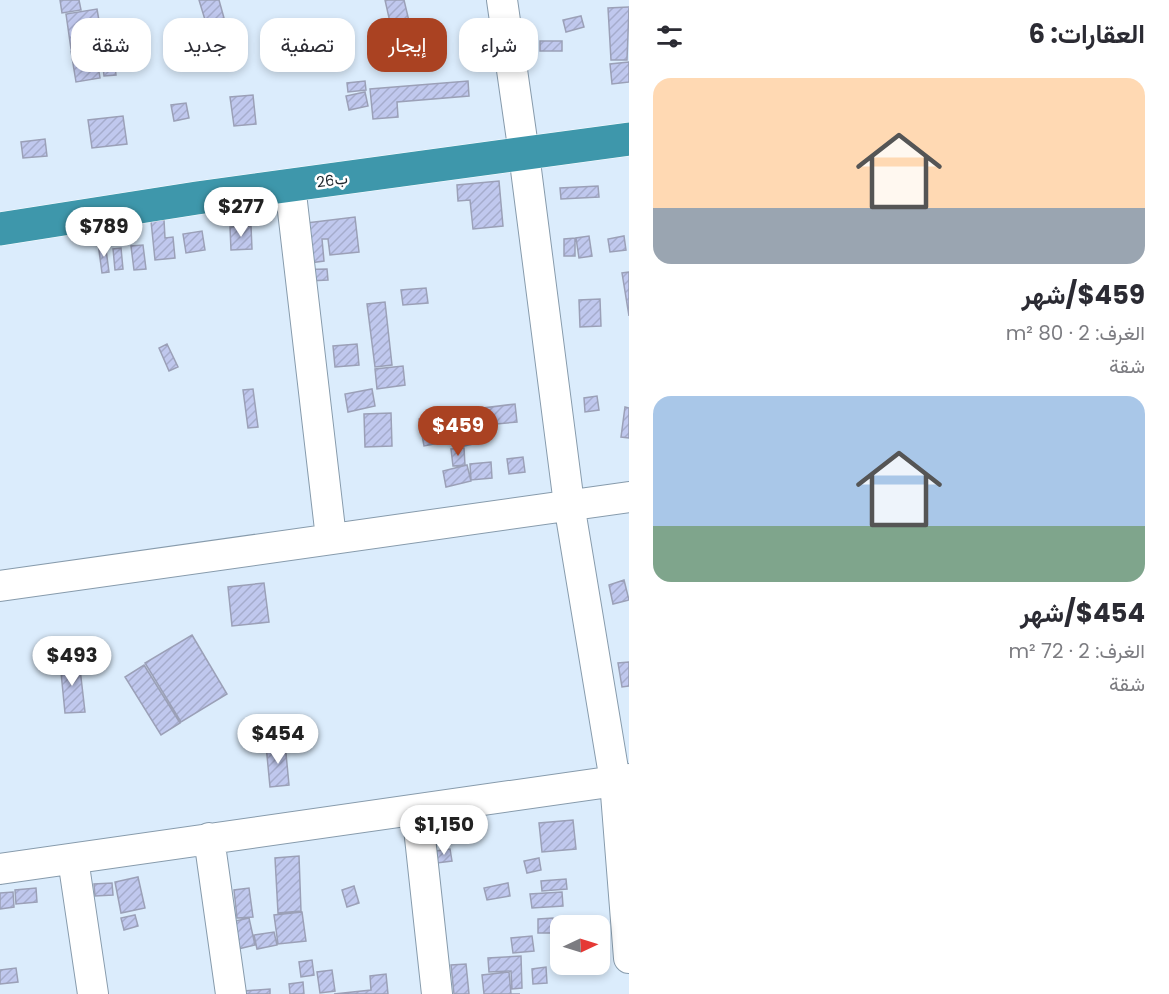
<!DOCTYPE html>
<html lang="ar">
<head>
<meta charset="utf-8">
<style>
  body { margin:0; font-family:Poppins,Vazirmatn,sans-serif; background:#f7f7f7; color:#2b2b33; direction:rtl; height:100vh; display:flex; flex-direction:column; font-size:22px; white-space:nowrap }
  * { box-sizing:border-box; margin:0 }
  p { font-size:20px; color:#7c7c81 }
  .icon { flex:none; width:33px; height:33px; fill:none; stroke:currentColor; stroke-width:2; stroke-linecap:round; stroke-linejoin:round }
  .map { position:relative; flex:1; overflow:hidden; direction:ltr }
  .drawer { display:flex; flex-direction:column; background:#fff; width:540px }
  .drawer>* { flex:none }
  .banner { position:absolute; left:18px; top:18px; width:520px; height:54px; direction:rtl; display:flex; gap:12px }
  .needle { width:39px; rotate:86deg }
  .controls { position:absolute; left:550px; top:915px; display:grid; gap:12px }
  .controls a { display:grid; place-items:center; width:60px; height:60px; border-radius:12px; background:#fff; box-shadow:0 3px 9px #0003; font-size:30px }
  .price { position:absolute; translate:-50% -51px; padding:0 14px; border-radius:21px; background:#fff; color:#222; font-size:20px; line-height:39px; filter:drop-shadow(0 2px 3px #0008) }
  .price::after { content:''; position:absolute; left:50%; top:36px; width:18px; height:14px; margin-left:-9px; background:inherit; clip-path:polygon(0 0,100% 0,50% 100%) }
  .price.on { background:#aa4222; color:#fff }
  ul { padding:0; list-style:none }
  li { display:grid; align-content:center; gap:12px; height:318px; padding:0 24px }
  li span { display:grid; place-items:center; height:186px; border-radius:18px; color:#555 }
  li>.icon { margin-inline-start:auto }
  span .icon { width:108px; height:108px; fill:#fffc; stroke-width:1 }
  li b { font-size:26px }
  h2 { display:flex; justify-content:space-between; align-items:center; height:72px; padding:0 24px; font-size:26px }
  .chip { padding:0 21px; border-radius:18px; background:#fff; box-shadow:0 3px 9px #0003; font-size:21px; line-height:54px }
  .chip.on { background:#aa4222; color:#fff }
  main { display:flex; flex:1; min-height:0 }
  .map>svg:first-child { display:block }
  .building { fill:url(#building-hatch); stroke:#9ba0b7; stroke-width:1.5 }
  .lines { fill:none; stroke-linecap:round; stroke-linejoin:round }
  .minor-casing { stroke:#879bac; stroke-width:32 }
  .highway-casing { stroke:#fff; stroke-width:34 }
  .minor { stroke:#fff; stroke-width:30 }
  .highway { stroke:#3e97ab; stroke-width:33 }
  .labels { text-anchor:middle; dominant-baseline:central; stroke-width:5; stroke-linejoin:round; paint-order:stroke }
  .street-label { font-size:15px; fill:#212930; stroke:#fff }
</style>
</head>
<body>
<main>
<section class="drawer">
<h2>العقارات: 6<svg class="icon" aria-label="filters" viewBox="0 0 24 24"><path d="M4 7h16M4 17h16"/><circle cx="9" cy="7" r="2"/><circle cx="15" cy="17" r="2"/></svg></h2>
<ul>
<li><span style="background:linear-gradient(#ffd9b3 70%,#9aa5b1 0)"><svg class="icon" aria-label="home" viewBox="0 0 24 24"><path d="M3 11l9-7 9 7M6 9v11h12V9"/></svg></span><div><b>$459/شهر</b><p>الغرف: 2 · 80 m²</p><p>شقة</p></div></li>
<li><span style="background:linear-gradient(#a9c7e8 70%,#7fa58c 0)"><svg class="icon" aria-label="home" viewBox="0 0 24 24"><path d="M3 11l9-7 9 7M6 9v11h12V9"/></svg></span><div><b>$454/شهر</b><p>الغرف: 2 · 72 m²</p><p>شقة</p></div></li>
</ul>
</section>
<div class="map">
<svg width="629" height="994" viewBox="0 0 629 994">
  <defs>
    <pattern id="building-hatch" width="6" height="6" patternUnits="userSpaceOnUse" patternTransform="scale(1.5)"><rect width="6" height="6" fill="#c0c8ee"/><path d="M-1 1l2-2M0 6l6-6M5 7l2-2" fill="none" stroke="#a5accc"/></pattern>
  </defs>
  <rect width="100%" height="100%" fill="#dbecfc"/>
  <path class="building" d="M60,0H79L81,10L62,13Z
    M199,0H219L224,18L206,23Z
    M385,0H404L417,55L391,61L387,42L394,40Z
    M629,7L627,60H611L608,8Z
    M97,9L103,44L71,49L66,14Z
    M581,16L584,27L566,32L563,20Z
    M540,41H562V51H540Z
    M95,47L100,78L76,82L71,51Z
    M114,56L116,75L104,76L102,57Z
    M629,62V82L612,84L610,64Z
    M365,81L366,90L348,92L347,83Z
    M468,81L469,96L397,102L398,117L373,119L370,89Z
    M365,92L368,106L349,110L346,96Z
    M253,95L256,124L234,126L230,97Z
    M186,103L189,118L174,121L171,105Z
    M123,116L127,144L92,148L88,120Z
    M45,139L47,156L23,158L21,142Z
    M499,181L503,226L473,229L470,200L458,201L457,185Z
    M598,186L599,197L561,199L560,188Z
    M355,217L359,252L330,255L328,239H322L324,261L287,266L282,226Z
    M164,220L165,238L173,237L175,258L155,260L151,221Z
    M251,226L252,249L231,250L230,227Z
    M202,231L205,250L186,253L183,234Z
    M589,236L592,256L579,258L576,238Z
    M624,236L626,250L610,252L608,239Z
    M575,238V256H564V239Z
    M105,242L109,272L102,273L98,243Z
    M143,245L146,269L134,270L131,246Z
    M121,248L123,269L115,270L113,249Z
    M327,269L328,280L287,282L286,270Z
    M629,272V316L622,273Z
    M426,288L428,303L403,305L401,290Z
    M600,299L601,326L580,327L579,300Z
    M385,302L392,365L375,367L367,304Z
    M167,344L178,367L169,371L159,348Z
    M357,344L359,365L335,367L333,346Z
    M403,366L405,385L377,389L375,369Z
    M253,389L258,427L248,428L243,390Z
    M372,389L375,406L348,412L345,394Z
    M597,396L599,410L585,412L584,398Z
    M515,404L517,422L485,425L483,408Z
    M625,407L629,408V438L621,437Z
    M478,409L486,441L460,447L452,416Z
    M391,413L392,446L365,447L364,414Z
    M446,414L451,441L424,446L419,419Z
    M464,448L465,465L453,466L451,449Z
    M523,457L525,472L509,474L507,459Z
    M491,462L492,478L471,480L470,464Z
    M467,465L471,481L446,487L443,471Z
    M624,580L629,600L613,604L609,585Z
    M264,583L269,622L232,626L228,587Z
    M192,635L227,694L181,722L145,663Z
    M79,660L85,712L65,713L60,662Z
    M629,662V686L622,687L618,663Z
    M144,665L180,723L161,735L125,677Z
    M285,743L289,785L270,787L266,745Z
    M573,820L576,849L542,852L539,823Z
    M450,849L452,861L437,863L436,851Z
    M299,856L301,911L278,913L275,858Z
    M539,858L541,870L527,873L524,861Z
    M138,877L145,908L121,913L115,882Z
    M566,879L567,889L542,891L541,881Z
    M112,883L113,895L95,896L94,884Z
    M508,883L510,896L487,900L484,888Z
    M354,886L359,903L347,907L342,890Z
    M36,888L37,902L16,904L15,890Z
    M249,888L253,917L237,918L234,890Z
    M13,892L14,907L0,909V893Z
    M562,892L563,906L532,908L530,894Z
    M302,912L306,941L278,944L274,915Z
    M135,915L138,926L124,930L121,918Z
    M249,918L255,945L238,949L231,922Z
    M553,918V933H538V919Z
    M274,932L277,945L257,949L254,935Z
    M532,936L534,951L513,953L511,938Z
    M521,956L522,988L512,989L511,971L489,972L488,958Z
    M312,960L314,975L301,977L299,962Z
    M466,964L469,994H454L451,965Z
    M546,967L547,983L533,984L532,969Z
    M16,968L18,982L0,984V970Z
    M332,970L335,991L320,993L317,972Z
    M509,972L511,994H520H484L482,975Z
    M386,974L388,994H334L371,990L370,976Z
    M303,982L304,994H290L289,984Z
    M270,989V994H244V991Z"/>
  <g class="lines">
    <defs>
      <path id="minor" d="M502,0L524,154L569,504L615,781L629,958
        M290,185L331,538
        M0,586L629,497
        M417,810L437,994
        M209,838L231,994
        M73,859L93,994
        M0,869L629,779"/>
      <path id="highway" d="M0,229L197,198L629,139"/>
    </defs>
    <use href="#minor" class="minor-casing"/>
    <use href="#highway" class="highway-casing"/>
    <use href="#minor" class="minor"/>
    <use href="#highway" class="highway"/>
  </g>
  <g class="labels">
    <g class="street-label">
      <text transform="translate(332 180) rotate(-8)">26ب</text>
    </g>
  </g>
</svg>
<div class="controls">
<a><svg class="needle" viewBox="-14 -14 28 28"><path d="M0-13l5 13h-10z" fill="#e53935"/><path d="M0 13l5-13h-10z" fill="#7c7c81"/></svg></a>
</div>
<b class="price" style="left:241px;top:238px">$277</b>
<b class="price" style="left:104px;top:258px">$789</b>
<b class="price on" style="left:458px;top:457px">$459</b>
<b class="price" style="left:72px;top:687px">$493</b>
<b class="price" style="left:278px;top:765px">$454</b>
<b class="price" style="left:444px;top:856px">$1,150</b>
<div class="banner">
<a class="chip">شراء</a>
<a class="chip on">إيجار</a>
<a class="chip">تصفية</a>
<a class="chip">جديد</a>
<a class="chip">شقة</a>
</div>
</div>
</main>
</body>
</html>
